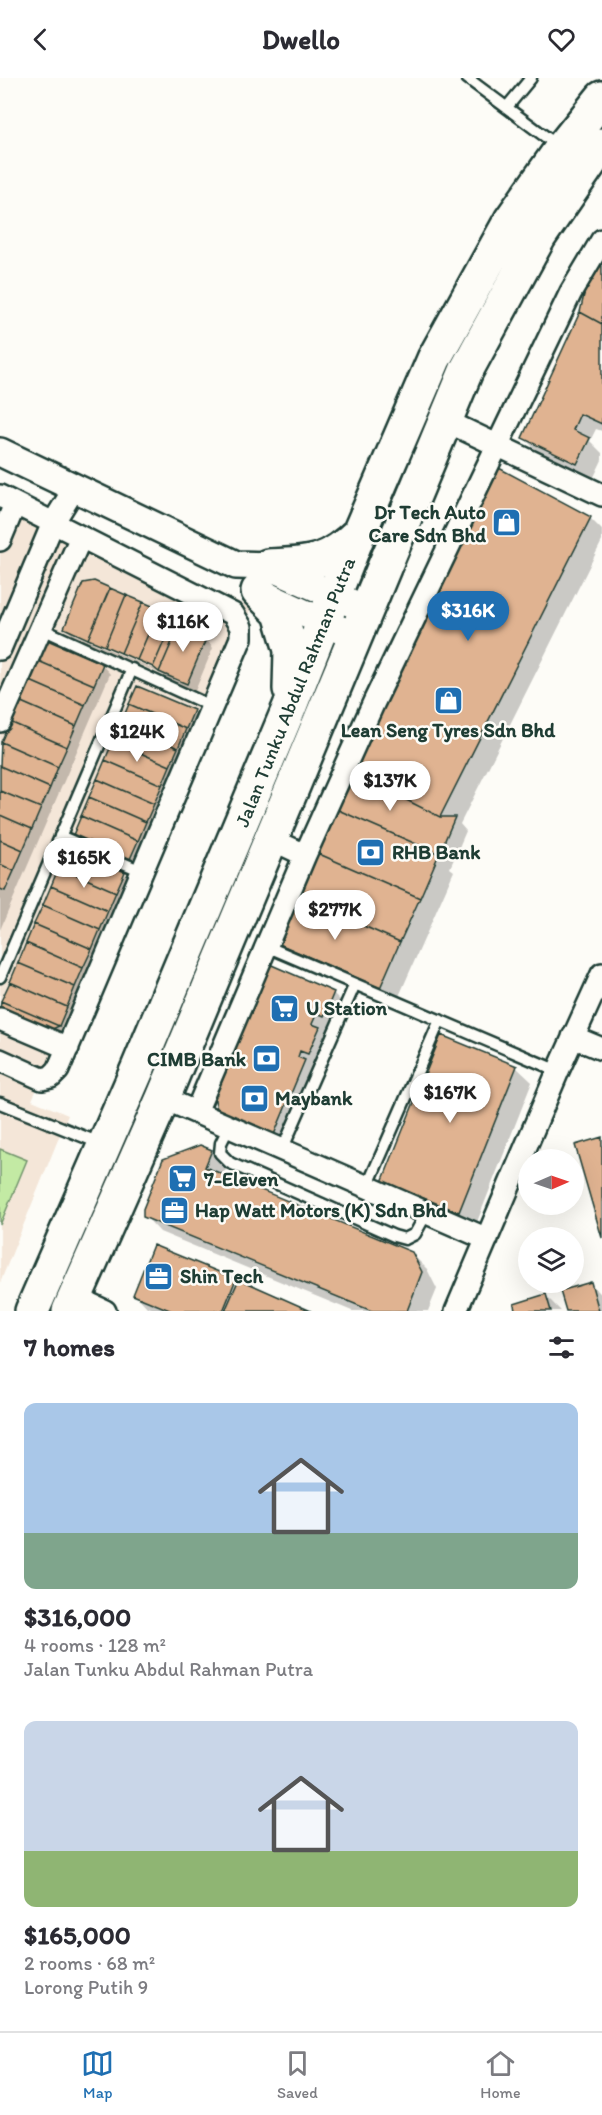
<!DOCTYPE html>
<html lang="en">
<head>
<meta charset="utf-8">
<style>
  body { margin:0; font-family:Itim,sans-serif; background:#f2f2f3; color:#2b2b33; height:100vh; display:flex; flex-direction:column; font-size:22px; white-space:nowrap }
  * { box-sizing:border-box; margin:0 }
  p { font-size:20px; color:#7c7c81 }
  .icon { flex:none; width:33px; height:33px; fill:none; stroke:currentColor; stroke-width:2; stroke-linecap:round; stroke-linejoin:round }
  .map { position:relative; height:1233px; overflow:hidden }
  .sheet { display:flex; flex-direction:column; background:#fff; flex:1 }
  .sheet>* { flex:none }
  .needle { width:39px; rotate:88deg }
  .fabs { position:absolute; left:518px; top:1071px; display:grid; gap:12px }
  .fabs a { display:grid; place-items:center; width:66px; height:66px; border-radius:50%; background:#fff; box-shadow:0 6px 24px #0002; font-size:30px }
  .price { position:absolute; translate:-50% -51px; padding:0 14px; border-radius:21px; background:#fff; color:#222; font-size:20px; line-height:39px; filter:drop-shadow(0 2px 3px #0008) }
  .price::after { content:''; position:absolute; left:50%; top:36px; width:18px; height:14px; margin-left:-9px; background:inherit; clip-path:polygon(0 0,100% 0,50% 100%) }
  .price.on { background:#1f6fb2; color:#fff }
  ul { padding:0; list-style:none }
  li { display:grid; align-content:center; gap:12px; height:318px; padding:0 24px }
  li span { display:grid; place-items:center; height:186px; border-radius:12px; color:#555 }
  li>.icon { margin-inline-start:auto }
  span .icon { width:108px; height:108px; fill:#fffc; stroke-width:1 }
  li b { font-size:26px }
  h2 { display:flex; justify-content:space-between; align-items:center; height:72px; padding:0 24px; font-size:26px }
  header { display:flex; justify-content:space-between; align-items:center; height:78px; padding:0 24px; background:#fff; font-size:27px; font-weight:700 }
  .tabs { display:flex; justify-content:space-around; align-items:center; height:84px; border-top:2px solid #e1e1e2; background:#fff; font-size:16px; color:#7c7c81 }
  .tabs a { display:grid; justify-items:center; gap:3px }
  .tabs .on { color:#1f6fb2 }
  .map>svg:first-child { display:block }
  .built { fill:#f4e6d8 }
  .green { fill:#c3eaa4; stroke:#71946c; stroke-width:1.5 }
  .shadow { fill:#0003; fill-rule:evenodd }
  .building { fill:#e0b391; stroke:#1f3d34; stroke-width:1.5 }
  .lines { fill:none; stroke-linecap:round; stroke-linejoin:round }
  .service-casing { stroke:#1f3d34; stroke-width:15 }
  .minor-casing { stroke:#1f3d34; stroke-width:26 }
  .tertiary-casing { stroke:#1f3d34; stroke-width:32 }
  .primary-casing { stroke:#1f3d34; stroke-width:38 }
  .service { stroke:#fdfcf7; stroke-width:10 }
  .minor { stroke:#fdfcf7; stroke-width:21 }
  .tertiary { stroke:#fdfcf7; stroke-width:27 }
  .primary { stroke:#fdfcf7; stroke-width:33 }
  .labels { text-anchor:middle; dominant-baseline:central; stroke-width:5; stroke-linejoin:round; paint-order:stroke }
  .poi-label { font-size:20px; font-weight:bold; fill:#1f3d34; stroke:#fdfcf7; text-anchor:start }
  .street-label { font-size:20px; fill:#1f3d34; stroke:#fdfcf7 }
</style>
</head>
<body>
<header><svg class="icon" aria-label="back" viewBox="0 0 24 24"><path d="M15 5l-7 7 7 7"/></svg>Dwello<svg class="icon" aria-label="heart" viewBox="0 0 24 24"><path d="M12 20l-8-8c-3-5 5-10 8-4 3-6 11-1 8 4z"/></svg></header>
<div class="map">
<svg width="602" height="1233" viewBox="0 0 602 1233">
  <rect width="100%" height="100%" fill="#fdfcf7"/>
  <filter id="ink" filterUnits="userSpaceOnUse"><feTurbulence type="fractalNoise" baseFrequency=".0167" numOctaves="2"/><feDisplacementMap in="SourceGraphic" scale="12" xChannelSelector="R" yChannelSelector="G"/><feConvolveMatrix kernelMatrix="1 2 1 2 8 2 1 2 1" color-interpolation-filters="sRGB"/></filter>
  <g filter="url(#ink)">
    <path class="built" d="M0,406L251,530L32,1022L68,1037L0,1205Z"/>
    <path class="green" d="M0,1071L27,1082L0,1147Z"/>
    <path class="shadow" d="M602,171V353L596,351L590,363L602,375V382L593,401L539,375L524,360L581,236Z
      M590,440L602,452V463L460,746L466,753L450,790L454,793L396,925L288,877L272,862Z
      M65,550L205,560L213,570L195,613L169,602L162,596L74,558ZM73,553L161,591L160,594L73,556Z
      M46,563L102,587L110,596L0,852V670Z
      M193,634L201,642L139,788L83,764L75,756Z
      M124,796L132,804L67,956L55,962L0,934V927L3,924Z
      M268,887L334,916L349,931L328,960L334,966L324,991L316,987L314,993L320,999L289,1073L219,1034Z
      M516,989L532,1004L475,1149L400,1119L384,1103Z
      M211,1073L227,1089L223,1098L411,1175L427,1191L437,1211L428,1233H352L160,1154L145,1138Z
      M235,1203L239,1206L307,1233H158L147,1229L135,1216Z
      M590,1205L602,1217V1233H568Z
      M546,1218L561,1233H517Z"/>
    <path class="building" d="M592,182L602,188V246L580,234Z
      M580,234L602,246V346L580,336L573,352L590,360L577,386L522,360Z
      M495,388L591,439L440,739L345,691Z
      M94,503L110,510L88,561L64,550L83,505Z
      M110,510L126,517L105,568L88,561Z
      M126,517L143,524L121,575L105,568Z
      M143,524L159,531L137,582L121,575Z
      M159,531L175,538L153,589L137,582Z
      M175,538L181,543L159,594L153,589Z
      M181,543L197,550L206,561L187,606L159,594Z
      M45,561L103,586L94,607L36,582Z
      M36,582L94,607L85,627L28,602Z
      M28,602L85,627L76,648L19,623Z
      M137,608L194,632L186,651L129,626Z
      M19,623L76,648L67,669L10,644Z
      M129,626L186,651L178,670L121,645Z
      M10,644L67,669L58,689L1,664Z
      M121,645L178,670L170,688L113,663Z
      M113,663L170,688L162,707L105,682Z
      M1,664L58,689L50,710L0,688Z
      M105,682L162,707L154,726L97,701Z
      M0,688L50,710L41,730L0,713Z
      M345,691L440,739H455L439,776L329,728Z
      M97,701L154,726L146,744L89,719Z
      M0,713L41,730L32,751L0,737Z
      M89,719L146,744L138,763L81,738Z
      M329,728L439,776L420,820L310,772Z
      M0,737L32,751L23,772L0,762Z
      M81,738L138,763L130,781L73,757Z
      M0,762L23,772L14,793L0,786Z
      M67,769L125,794L116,814L59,789Z
      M310,772L420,820L400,864L291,816Z
      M0,786L14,793L5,813L0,811Z
      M59,789L116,814L108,833L51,808Z
      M51,808L108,833L100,852L43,827Z
      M291,816L400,864L380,910L270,862Z
      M43,827L100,852L92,871L34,846Z
      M34,846L92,871L83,890L26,865Z
      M26,865L83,890L75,909L18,885Z
      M18,885L75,909L67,929L10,904Z
      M267,885L334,914L324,938L317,935L312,946L320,949L308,976L300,973L298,979L305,982L273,1059L218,1035L213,1014Z
      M10,904L67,929L59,948L1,923Z
      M1,923L59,948L46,954L0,933Z
      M441,957L517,988L459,1134L382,1104Z
      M602,1059V1160L575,1067Z
      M200,1067L212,1072L205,1089L412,1174L422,1194L407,1233H372L143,1139V1131L163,1081Z
      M153,1167L236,1201L223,1233H172L133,1217Z
      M239,1201L311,1233H225Z
      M591,1204L599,1233H566L560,1213Z
      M546,1216L551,1233H515L514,1226Z"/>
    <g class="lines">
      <defs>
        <path id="service" d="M467,0L558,68
          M507,29L531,0
          M40,550L213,629
          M60,758L144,794
          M266,868L558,993
          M0,899L132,591
          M0,1025L102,1066
          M229,1049L221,1065L220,1075L230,1085L394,1158L405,1161L415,1156L427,1134
          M282,1072L355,906
          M367,1109L440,942"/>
        <path id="minor" d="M444,342L602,417
          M0,418L233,536L241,549V560L58,992L51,999L42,1001L0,982
          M0,462L15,426
          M0,571L53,445L74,411
          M0,643L81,459
          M271,761L305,777
          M0,941L68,970
          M573,959L602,971
          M163,1020L487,1161
          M196,1034L305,777L374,624L571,214L602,162
          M75,1219L105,1233
          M456,1233L558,993L602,896"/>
        <path id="tertiary" d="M0,374L236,487L268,488L367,532
          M265,517L356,559"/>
        <path id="primary" d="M268,488C311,486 327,486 359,455
          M258,513L280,535L291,572L290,611
          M32,1233L138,990L290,628L359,455L434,281L511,142L561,71L602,20
          M69,1233L163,1020L466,293L539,159L602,67"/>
      </defs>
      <use href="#service" class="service-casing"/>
      <use href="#minor" class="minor-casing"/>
      <use href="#tertiary" class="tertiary-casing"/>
      <use href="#primary" class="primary-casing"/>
      <use href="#service" class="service"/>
      <use href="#minor" class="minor"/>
      <use href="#tertiary" class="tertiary"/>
      <use href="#primary" class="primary"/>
    </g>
  </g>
  <defs>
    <symbol id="shop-square" viewBox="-11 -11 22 22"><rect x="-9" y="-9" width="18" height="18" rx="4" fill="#1f6fb2" stroke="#fdfcf7"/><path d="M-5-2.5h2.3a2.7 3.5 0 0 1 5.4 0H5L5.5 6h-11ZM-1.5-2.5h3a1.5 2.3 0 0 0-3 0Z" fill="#fff"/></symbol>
    <symbol id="bank-square" viewBox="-11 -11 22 22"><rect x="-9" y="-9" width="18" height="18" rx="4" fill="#1f6fb2" stroke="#fdfcf7"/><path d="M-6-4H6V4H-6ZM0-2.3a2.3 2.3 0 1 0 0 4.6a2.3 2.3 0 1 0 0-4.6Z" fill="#fff"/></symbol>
    <symbol id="supermarket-square" viewBox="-11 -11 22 22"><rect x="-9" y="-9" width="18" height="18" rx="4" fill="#1f6fb2" stroke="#fdfcf7"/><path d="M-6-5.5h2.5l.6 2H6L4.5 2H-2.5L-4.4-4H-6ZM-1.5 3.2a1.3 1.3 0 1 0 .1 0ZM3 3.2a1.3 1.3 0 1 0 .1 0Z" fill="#fff"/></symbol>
    <symbol id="office-square" viewBox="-11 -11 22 22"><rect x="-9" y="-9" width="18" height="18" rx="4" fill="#1f6fb2" stroke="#fdfcf7"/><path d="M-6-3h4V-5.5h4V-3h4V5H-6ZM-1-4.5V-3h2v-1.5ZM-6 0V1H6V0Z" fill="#fff"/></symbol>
  </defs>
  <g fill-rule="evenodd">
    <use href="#shop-square" x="490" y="428" width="33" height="33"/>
    <use href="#shop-square" x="432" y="606" width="33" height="33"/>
    <use href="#bank-square" x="354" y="758" width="33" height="33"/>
    <use href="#supermarket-square" x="268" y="914" width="33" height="33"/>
    <use href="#bank-square" x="250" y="964" width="33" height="33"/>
    <use href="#bank-square" x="238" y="1004" width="33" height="33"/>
    <use href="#supermarket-square" x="166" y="1084" width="33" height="33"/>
    <use href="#office-square" x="158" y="1116" width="33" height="33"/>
    <use href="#office-square" x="142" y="1182" width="33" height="33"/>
  </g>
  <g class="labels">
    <g class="poi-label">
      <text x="486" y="434" text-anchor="end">Dr Tech Auto<tspan x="486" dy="23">Care Sdn Bhd</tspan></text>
      <text x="448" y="652" text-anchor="middle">Lean Seng Tyres Sdn Bhd</text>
      <text x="392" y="774">RHB Bank</text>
      <text x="306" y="930">U Station</text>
      <text x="246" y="981" text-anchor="end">CIMB Bank</text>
      <text x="275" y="1020">Maybank</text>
      <text x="204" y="1101">7-Eleven</text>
      <text x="195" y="1132">Hap Watt Motors (K) Sdn Bhd</text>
      <text x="180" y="1198">Shin Tech</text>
    </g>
    <g class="street-label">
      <text transform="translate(295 614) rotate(-68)">Jalan Tunku Abdul Rahman Putra</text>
    </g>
  </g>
</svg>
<div class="fabs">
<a><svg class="needle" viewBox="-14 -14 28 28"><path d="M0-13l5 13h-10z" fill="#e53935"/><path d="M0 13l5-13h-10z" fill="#7c7c81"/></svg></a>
<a><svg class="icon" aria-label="layers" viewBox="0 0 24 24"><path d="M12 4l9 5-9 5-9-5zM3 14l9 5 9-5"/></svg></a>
</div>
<b class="price on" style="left:468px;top:564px">$316K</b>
<b class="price" style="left:183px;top:575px">$116K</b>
<b class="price" style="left:137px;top:685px">$124K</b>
<b class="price" style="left:390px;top:734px">$137K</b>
<b class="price" style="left:84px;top:811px">$165K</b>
<b class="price" style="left:335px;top:863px">$277K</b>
<b class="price" style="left:450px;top:1046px">$167K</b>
</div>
<section class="sheet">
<h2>7 homes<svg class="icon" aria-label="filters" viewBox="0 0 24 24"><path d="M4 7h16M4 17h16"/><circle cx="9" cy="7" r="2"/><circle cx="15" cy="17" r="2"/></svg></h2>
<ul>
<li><span style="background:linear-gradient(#a9c7e8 70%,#7fa58c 0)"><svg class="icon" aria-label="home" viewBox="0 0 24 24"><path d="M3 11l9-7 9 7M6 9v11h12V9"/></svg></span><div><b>$316,000</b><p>4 rooms · 128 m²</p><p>Jalan Tunku Abdul Rahman Putra</p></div></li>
<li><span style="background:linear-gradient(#c9d6e8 70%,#8fb573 0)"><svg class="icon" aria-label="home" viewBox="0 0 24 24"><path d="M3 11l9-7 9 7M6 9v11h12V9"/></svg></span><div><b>$165,000</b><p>2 rooms · 68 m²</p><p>Lorong Putih 9</p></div></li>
</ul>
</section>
<nav class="tabs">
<a class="on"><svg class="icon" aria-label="map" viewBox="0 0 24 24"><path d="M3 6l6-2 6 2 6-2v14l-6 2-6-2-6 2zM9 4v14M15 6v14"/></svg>Map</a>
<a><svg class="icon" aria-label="saved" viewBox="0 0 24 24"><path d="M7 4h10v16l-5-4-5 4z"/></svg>Saved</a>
<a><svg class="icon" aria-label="home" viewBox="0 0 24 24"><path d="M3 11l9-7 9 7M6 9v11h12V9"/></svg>Home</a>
</nav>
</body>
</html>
